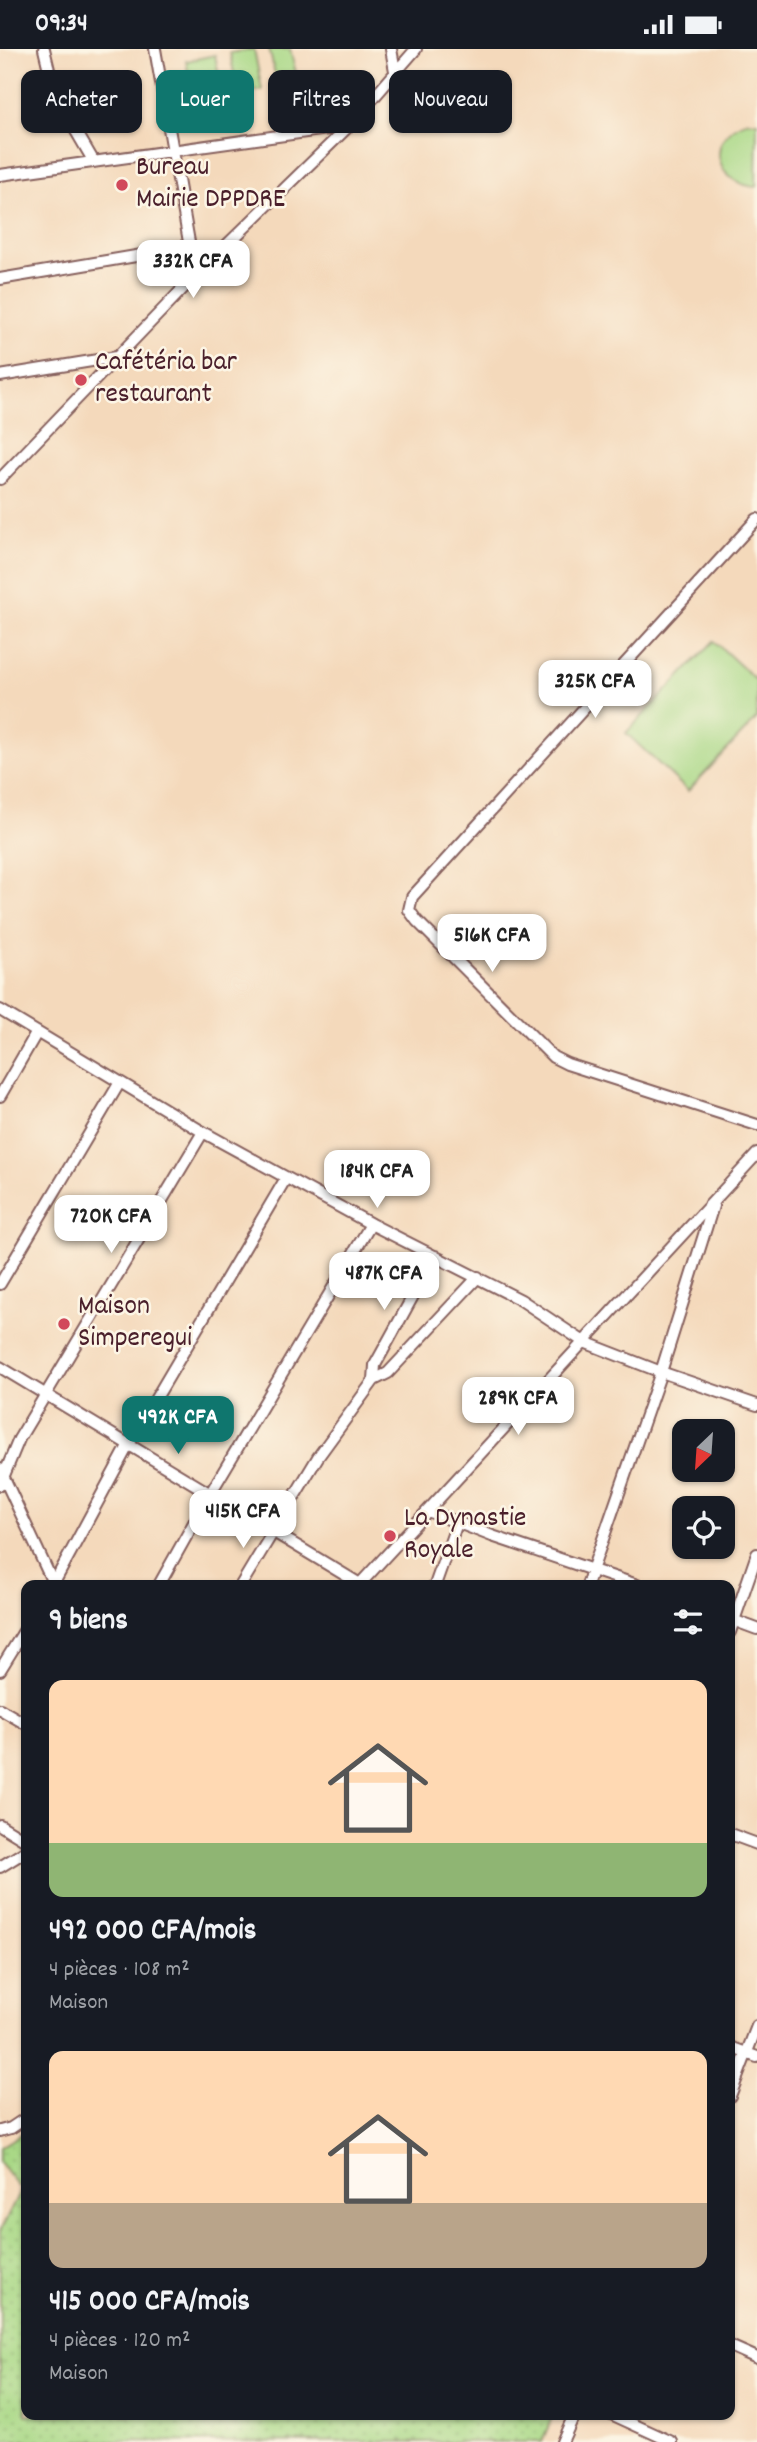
<!DOCTYPE html>
<html lang="fr">
<head>
<meta charset="utf-8">
<style>
  body { margin:0; font-family:Dekko,sans-serif; background:#20242c; color:#f1f3f6; height:100vh; display:flex; flex-direction:column; font-size:26px; white-space:nowrap }
  * { box-sizing:border-box; margin:0 }
  p { font-size:23px; color:#9ea1a6 }
  .icon { flex:none; width:38px; height:38px; fill:none; stroke:currentColor; stroke-width:2; stroke-linecap:round; stroke-linejoin:round }
  .map { position:relative; flex:1; overflow:hidden }
  .details { position:absolute; left:21px; top:1531px; width:714px; height:840px; display:flex; flex-direction:column; background:#171b24; border-radius:14px; box-shadow:0 2px 5px #0004 }
  .details>* { flex:none }
  .hud { position:absolute; left:21px; top:21px; width:716px; height:63px; display:flex; gap:14px }
  .needle { width:46px; rotate:205deg }
  .controls { position:absolute; left:672px; top:1370px; display:grid; gap:14px }
  .controls a { display:grid; place-items:center; width:63px; height:63px; border-radius:14px; background:#171b24; box-shadow:0 2px 5px #0004; font-size:35px }
  .price { position:absolute; translate:-50% -60px; padding:0 16px; border-radius:14px; background:#fff; color:#222; font-size:23px; line-height:46px; filter:drop-shadow(0 2px 4px #0008) }
  .price::after { content:''; position:absolute; left:50%; top:42px; width:21px; height:16px; margin-left:-10px; background:inherit; clip-path:polygon(0 0,100% 0,50% 100%) }
  .price.on { background:#0f766e; color:#fff }
  ul { padding:0; list-style:none }
  li { display:grid; align-content:center; gap:14px; height:371px; padding:0 28px }
  li span { display:grid; place-items:center; height:217px; border-radius:14px; color:#555 }
  li>.icon { margin-inline-start:auto }
  span .icon { width:126px; height:126px; fill:#fffc; stroke-width:1 }
  li b { font-size:30px }
  h2 { display:flex; justify-content:space-between; align-items:center; height:84px; padding:0 28px; font-size:30px }
  .chip { padding:0 24px; border-radius:14px; background:#171b24; box-shadow:0 2px 5px #0004; font-size:24px; line-height:63px }
  .chip.on { background:#0f766e; color:#fff }
  .status { display:flex; justify-content:space-between; align-items:center; height:49px; padding:0 35px; background:#171b24; direction:ltr }
  .status svg { height:19px; fill:currentColor }
  .map>svg:first-child { display:block }
  .grass { fill:url(#grass-dots); stroke:#7a7c58; stroke-width:2 }
  .pitch { fill:#a9d886; stroke:#7a7c58; stroke-width:2 }
  .lines { fill:none; stroke-linecap:round; stroke-linejoin:round }
  .minor-casing { stroke:#86605d; stroke-width:14 }
  .minor { stroke:#fff; stroke-width:10 }
  .poi-dot { fill:#d1495b; stroke:#fcf5e5; stroke-width:2.5 }
  .labels { text-anchor:middle; dominant-baseline:central; stroke-width:5; stroke-linejoin:round; paint-order:stroke }
  .poi-label { font-size:28px; fill:#4a1f2b; stroke:#fcf5e5; text-anchor:start }
</style>
</head>
<body>
<div class="status"><b>09:34</b><svg viewBox="0 0 49 12"><path d="M0 12V9h3v3zM5 12V6h3v6zM10 12V3h3v9zM15 12V0h3v12zM26 1h20v11H26zM47 4h2v5h-2z"/></svg></div>
<div class="map">
<svg width="757" height="2393" viewBox="0 0 757 2393">
  <defs>
    <pattern id="grass-dots" width="8" height="8" patternUnits="userSpaceOnUse" patternTransform="scale(1.75)"><rect width="8" height="8" fill="#a9d886"/><path d="M2 2h.1M6 6h.1" fill="none" stroke="#93b974" stroke-width="1.8" stroke-linecap="round"/></pattern>
  </defs>
  <rect width="100%" height="100%" fill="#fcf5e5"/>
  <filter id="ink" filterUnits="userSpaceOnUse"><feTurbulence type="fractalNoise" baseFrequency=".0143" numOctaves="2"/><feDisplacementMap in="SourceGraphic" scale="14" xChannelSelector="R" yChannelSelector="G"/><feConvolveMatrix kernelMatrix="1 2 1 2 8 2 1 2 1" color-interpolation-filters="sRGB"/></filter>
  <filter id="wash" filterUnits="userSpaceOnUse"><feTurbulence type="fractalNoise" baseFrequency=".00686" numOctaves="4" result="noise"/><feDisplacementMap in="SourceGraphic" scale="28" xChannelSelector="R" yChannelSelector="G"/><feGaussianBlur stdDeviation="1.57" result="paint"/><feColorMatrix in="noise" values="0 0 0 0 0 0 0 0 0 0 0 0 0 0 0 0 0 1.4 0 .05"/><feComposite in="paint" operator="in"/></filter>
  <g filter="url(#wash)">
    <rect width="100%" height="100%" fill="#f4d9bb"/>
    <path class="grass" d="M26,2082V2366H554L542,2393L0,2392V2183L21,2141L0,2114V2098Z"/>
    <path class="pitch" d="M254,0L262,41L238,45L230,4Z
      M269,0H290L296,24L276,29Z
      M215,6L226,63L197,68L186,12Z
      M748,72L757,73L756,138C712,134 705,86 748,72Z
      M714,592L757,632V669L688,742L626,684Z"/>
  </g>
  <g filter="url(#ink)">
    <g class="lines">
      <defs>
        <path id="minor" d="M44,0L55,46L94,113
          M391,0L395,22
          M0,126L349,77
          M195,227L349,77L416,0
          M0,230L189,198
          M0,327L116,308
          M0,430L195,227L155,0
          M757,470L412,848L409,861L417,872L553,1008L567,1015L757,1076
          M0,961L203,1083L371,1175L521,1251L584,1293L661,1323L757,1356
          M0,1047L37,983
          M0,1235L120,1033
          M0,1318L360,1535
          M374,1331L375,1316L435,1207
          M0,1420L54,1536
          M0,1436L19,1390L203,1083
          M428,1462L492,1487L637,1536
          M53,1536L129,1395L286,1129
          M159,1536L210,1445L371,1175
          M241,1536L318,1408L374,1331L388,1324L478,1228
          M359,1536L757,1105
          M435,1536L457,1474
          M587,1536L661,1323L713,1157
          M730,1570L757,1580
          M730,1583L757,1505
          M0,1621L26,1579
          M0,1660L26,1675
          M0,1776L26,1792
          M730,1785L757,1795
          M0,1818L26,1802
          M730,1998L757,2008
          M730,2047L757,1977
          M0,2082L11,2079L26,2069
          M730,2297L757,2309
          M613,2366L672,2393
          M562,2393L574,2366"/>
      </defs>
      <use href="#minor" class="minor-casing"/>
      <use href="#minor" class="minor"/>
    </g>
  </g>
  <g class="poi-dot">
    <circle cx="122" cy="136" r="7"/>
    <circle cx="81" cy="331" r="7"/>
    <circle cx="64" cy="1275" r="7"/>
    <circle cx="390" cy="1487" r="7"/>
  </g>
  <g class="labels">
    <g class="poi-label">
      <text x="136" y="120">Bureau<tspan x="136" dy="32">Mairie DPPDRE</tspan></text>
      <text x="95" y="315">Cafétéria bar<tspan x="95" dy="32">restaurant</tspan></text>
      <text x="78" y="1259">Maison<tspan x="78" dy="32">Simperegui</tspan></text>
      <text x="404" y="1471">La Dynastie<tspan x="404" dy="32">Royale</tspan></text>
    </g>
  </g>
</svg>
<div class="controls">
<a><svg class="needle" viewBox="-14 -14 28 28"><path d="M0-13l5 13h-10z" fill="#e53935"/><path d="M0 13l5-13h-10z" fill="#9ea1a6"/></svg></a>
<a><svg class="icon" aria-label="locate" viewBox="0 0 24 24"><circle cx="12" cy="12" r="6"/><path d="M12 2v4M12 18v4M2 12h4M18 12h4"/></svg></a>
</div>
<b class="price" style="left:193px;top:251px">332K CFA</b>
<b class="price" style="left:595px;top:671px">325K CFA</b>
<b class="price" style="left:492px;top:925px">516K CFA</b>
<b class="price" style="left:377px;top:1161px">184K CFA</b>
<b class="price" style="left:111px;top:1206px">720K CFA</b>
<b class="price" style="left:384px;top:1263px">487K CFA</b>
<b class="price" style="left:518px;top:1388px">289K CFA</b>
<b class="price on" style="left:178px;top:1407px">492K CFA</b>
<b class="price" style="left:243px;top:1501px">415K CFA</b>
<div class="hud">
<a class="chip">Acheter</a>
<a class="chip on">Louer</a>
<a class="chip">Filtres</a>
<a class="chip">Nouveau</a>
</div>
<section class="details">
<h2>9 biens<svg class="icon" aria-label="filters" viewBox="0 0 24 24"><path d="M4 7h16M4 17h16"/><circle cx="9" cy="7" r="2"/><circle cx="15" cy="17" r="2"/></svg></h2>
<ul>
<li><span style="background:linear-gradient(#ffd9b3 75%,#8fb573 0)"><svg class="icon" aria-label="home" viewBox="0 0 24 24"><path d="M3 11l9-7 9 7M6 9v11h12V9"/></svg></span><div><b>492 000 CFA/mois</b><p>4 pièces · 108 m²</p><p>Maison</p></div></li>
<li><span style="background:linear-gradient(#ffd9b3 70%,#b9a48a 0)"><svg class="icon" aria-label="home" viewBox="0 0 24 24"><path d="M3 11l9-7 9 7M6 9v11h12V9"/></svg></span><div><b>415 000 CFA/mois</b><p>4 pièces · 120 m²</p><p>Maison</p></div></li>
</ul>
</section>
</div>
</body>
</html>
